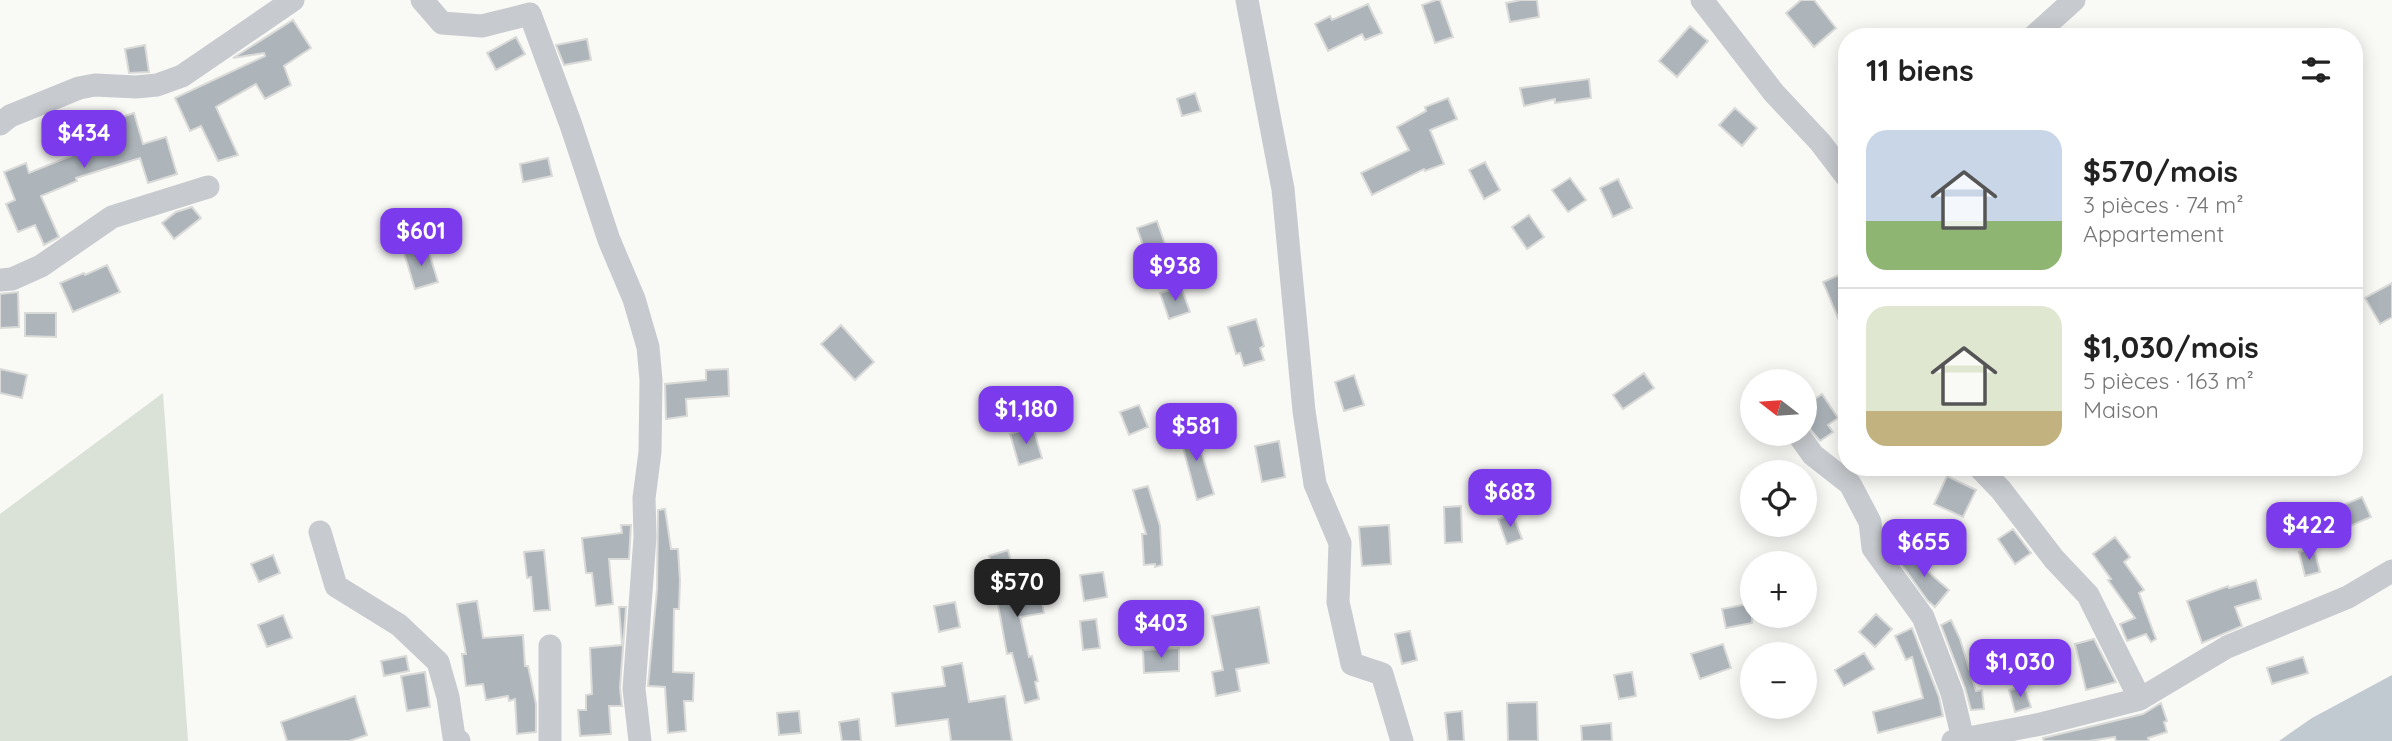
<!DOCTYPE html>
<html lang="fr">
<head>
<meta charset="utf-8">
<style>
  body { margin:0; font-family:Quicksand,sans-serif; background:#f2f2f2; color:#222; height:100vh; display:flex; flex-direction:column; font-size:26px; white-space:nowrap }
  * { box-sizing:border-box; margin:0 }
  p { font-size:23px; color:#767676 }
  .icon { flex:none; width:38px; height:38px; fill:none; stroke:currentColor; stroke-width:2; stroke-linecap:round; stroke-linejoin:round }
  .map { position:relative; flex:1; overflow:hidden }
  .panel { position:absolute; left:1838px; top:28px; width:525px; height:448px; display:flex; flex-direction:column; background:#fff; border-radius:28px; box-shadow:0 4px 18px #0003 }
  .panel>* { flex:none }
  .needle { width:46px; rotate:287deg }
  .controls { position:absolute; left:1740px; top:369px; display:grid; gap:14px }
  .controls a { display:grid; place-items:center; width:77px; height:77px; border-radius:50%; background:#fff; box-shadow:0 4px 18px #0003; font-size:35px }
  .price { position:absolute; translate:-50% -60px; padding:0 16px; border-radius:14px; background:#7c3aed; color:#fff; font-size:23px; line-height:46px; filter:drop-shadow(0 2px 4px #0008) }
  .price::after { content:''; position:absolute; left:50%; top:42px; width:21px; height:16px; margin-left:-10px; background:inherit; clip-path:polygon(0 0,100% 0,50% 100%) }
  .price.current { background:#222; color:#fff }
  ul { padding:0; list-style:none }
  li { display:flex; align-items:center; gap:21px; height:175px; padding:0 28px }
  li+li { border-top:2px solid #e0e0e0 }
  li span { display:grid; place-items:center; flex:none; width:196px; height:140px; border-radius:21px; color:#555 }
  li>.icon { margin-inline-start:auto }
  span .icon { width:84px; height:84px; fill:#fffc; stroke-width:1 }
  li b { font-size:30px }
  h2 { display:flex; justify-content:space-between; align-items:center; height:84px; padding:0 28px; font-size:30px }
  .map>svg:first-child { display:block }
  .green { fill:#dae1d7 }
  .water { fill:#c1cad0 }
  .building { fill:#adb5bb; stroke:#dadbd8; stroke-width:2 }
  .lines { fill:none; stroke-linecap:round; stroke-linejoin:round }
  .minor { stroke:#c7cace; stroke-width:23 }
</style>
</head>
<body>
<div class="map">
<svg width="2392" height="741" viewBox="0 0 2392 741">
  <rect width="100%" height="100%" fill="#f9f9f6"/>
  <path class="green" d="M163,393L188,741H0V514Z"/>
  <path class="water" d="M2392,675V741H2279L2312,718Z"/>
  <path class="building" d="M1436,0H1440L1453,37L1435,43L1422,5Z
    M1521,0H1537L1539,17L1510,22L1506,3Z
    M1801,0H1814L1836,28L1814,47L1786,13Z
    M1368,4L1382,33L1365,40L1362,34L1328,51L1315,24L1330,16L1332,20Z
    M293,20L311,48L284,66L291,85L265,99L256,84L216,107L238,155L218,161L201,126L190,131L175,98L265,56L264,53L233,58Z
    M1690,26L1708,41L1677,77L1659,61Z
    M516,37L525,54L496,70L487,53Z
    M587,39L591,60L564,65L556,45Z
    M145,45L149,72L129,73L125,49Z
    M1589,79L1591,98L1555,103V99L1524,106L1520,88Z
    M1195,93L1201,111L1182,116L1177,99Z
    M1448,98L1457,119L1430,130L1444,164L1425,171L1424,169L1372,195L1361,173L1409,150L1397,127L1426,111L1425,107Z
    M1735,108L1757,128L1742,146L1719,125Z
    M134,113L143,144L166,137L177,174L148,183L140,158L76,178L77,181L41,196L59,237L44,245L35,225L18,232L6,204L15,200L4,172L26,163L29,173L71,156L70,154L80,151L75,136L101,128L100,124Z
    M548,158L552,176L523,182L520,164Z
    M1485,162L1500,190L1484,199L1469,170Z
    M1570,178L1586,200L1568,212L1552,190Z
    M1618,179L1632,208L1613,217L1600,188Z
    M192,207L201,218L174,239L162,223L176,212Z
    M1529,215L1544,237L1527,249L1512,227Z
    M1157,221L1167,250L1147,257L1137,228Z
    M427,246L438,282L415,289L404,253Z
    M107,265L120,292L73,312L60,283L84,273L85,275Z
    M1846,272V337L1823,282Z
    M2392,283V317L2380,324L2365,298Z
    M1181,287L1190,312L1169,319L1160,293Z
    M18,292L19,327L0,328V294Z
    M25,313H56V337L25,336Z
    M1256,319L1264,346L1260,348L1264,360L1244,366L1240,353L1236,354L1228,327Z
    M841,325L874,362L855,380L821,344Z
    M0,369L27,375L22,398L0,393Z
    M728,369L729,396L686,399L687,416L666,419L665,384L706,380V370Z
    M1644,373L1654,388L1623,409L1613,395Z
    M1354,375L1364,405L1344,411L1335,382Z
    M1822,394L1838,418L1828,425L1833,432L1820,441L1804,422V407Z
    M1139,405L1148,427L1129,435L1120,412Z
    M1193,424L1214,494L1197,500L1178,429Z
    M1033,427L1042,458L1019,465L1010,434Z
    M1279,441L1285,477L1262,482L1255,446Z
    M1947,476L1976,490L1963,517L1934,504Z
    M1148,486L1160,526L1162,565L1155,567V564L1144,565L1142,534H1146L1133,490Z
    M2362,497L2371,517L2350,526L2341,506Z
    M1461,506L1462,542L1445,543L1444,507Z
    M665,509L671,549H678L680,580L679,609H674L673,672L694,673L693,701H684L686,731L668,733L665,687L648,686L657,589L658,510Z
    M1513,514L1522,539L1507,544L1498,519Z
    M621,525H631L629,559H609L613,604L596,606L592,573H586L582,538L622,533Z
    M1389,525L1391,564L1362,566L1359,527Z
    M2013,529L2031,553L2015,564L1998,539Z
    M2115,537L2130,557L2124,562L2144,590L2139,593L2156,639L2151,642L2146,634L2127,641L2120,624L2135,618L2108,580L2111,579L2093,554Z
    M2314,548L2320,572L2305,576L2299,552Z
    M544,550L550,610L534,611L531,577L527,578L524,552Z
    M1008,550L1017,584L1038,580L1044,613L1020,617L1029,657L1032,656L1038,681L1035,682L1039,699L1025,703L1012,653L1007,654L996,594L1000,593L989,556Z
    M1909,551L1928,569L1926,570L1949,590L1935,607L1928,601L1899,561Z
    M273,555L280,573L259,582L251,564Z
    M1103,572L1107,597L1084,601L1080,575Z
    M2256,580L2261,599L2235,607L2242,626L2202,643L2187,601L2228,586L2229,588Z
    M477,601L483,638L523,635L525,666H528L536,704V732L517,734L515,699L509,701L508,696L486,700L483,684L466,686L462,654H466L457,604Z
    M955,602L960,627L939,632L934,606Z
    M1752,603V623L1726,628L1722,609Z
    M619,607H626L620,688L622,706H609L611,734L580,736L578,710H586V695L592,694L590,648L622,645Z
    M1259,607L1269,663L1236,669L1240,691L1216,696L1212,672L1223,670L1212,616Z
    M1876,614L1892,629L1875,647L1859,632Z
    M283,615L292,638L267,647L258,625Z
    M1096,619L1100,648L1083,650L1080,621Z
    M1951,620L1960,639L1976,691L1982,690L1984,709L1971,710L1965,688L1941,625Z
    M1912,628L1939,697L1943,716L1878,733L1873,712L1923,698L1912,657L1906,660L1895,636Z
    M1410,631L1417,660L1402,664L1395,634Z
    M2094,639L2116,682L2086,690L2075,644Z
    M1723,644L1731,668L1700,679L1691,654Z
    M1179,648V671L1144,673L1143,650Z
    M1864,653L1874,669L1844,686L1835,670Z
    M406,656L409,671L384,676L381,661Z
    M2303,657L2308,673L2272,684L2267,668Z
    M962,663L969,702L1005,696L1012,741H951L948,719L896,726L892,693L945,686L942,667Z
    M425,672L430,707L407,711L401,676Z
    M1632,672L1636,696L1619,699L1614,675Z
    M2024,686L2031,707L2015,712L2009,690Z
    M355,696L367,735L349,741H287L281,722Z
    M1537,702L1538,741H1508L1507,703Z
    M2161,703L2167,721L2164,722L2167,732L2148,738L2149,741H2116L2115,737L2089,741H2044L2043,738L2143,714Z
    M799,711L801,733L779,735L777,713Z
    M1462,711L1464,741H1448L1445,713Z
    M859,719L861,741H842L839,722Z
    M1611,723L1612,741H1582L1581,726Z"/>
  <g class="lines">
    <path class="minor" d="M422,0L442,23L482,26L530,14L571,125L609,240L634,299L648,347L651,380L650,452L644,498L645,537L634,689L640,741
      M1247,0L1283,189L1304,411L1315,484L1340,543L1338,602L1352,664L1382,674L1402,741
      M1702,0L1774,93L1820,142L1846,176
      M2033,37L2074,0
      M0,124L10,116L79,88L95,85L136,87L157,85L182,76L293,0
      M0,280L12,279L41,266L112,217L208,187
      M1798,434L1813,455L1850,484L1870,522L1873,548L1923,617L1952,693L1963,739
      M1979,467L2001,490L2054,559L2088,595L2140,699
      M320,532L336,586L399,625L438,662L448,697L454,737L459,741
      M550,741V646
      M1953,741L2041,724L2140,699L2227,647L2348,597L2392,571"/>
  </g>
</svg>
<div class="controls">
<a><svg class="needle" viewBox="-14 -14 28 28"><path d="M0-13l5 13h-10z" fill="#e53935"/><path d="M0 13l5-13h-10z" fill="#767676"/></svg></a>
<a><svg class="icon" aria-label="locate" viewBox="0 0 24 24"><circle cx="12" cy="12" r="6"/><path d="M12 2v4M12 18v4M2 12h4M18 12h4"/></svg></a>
<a>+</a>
<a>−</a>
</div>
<b class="price" style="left:84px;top:170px">$434</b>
<b class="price" style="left:421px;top:268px">$601</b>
<b class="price" style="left:1175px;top:303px">$938</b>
<b class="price" style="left:1026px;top:446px">$1,180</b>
<b class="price" style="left:1196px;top:463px">$581</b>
<b class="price" style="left:1510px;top:529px">$683</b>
<b class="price" style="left:2309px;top:562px">$422</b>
<b class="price" style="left:1924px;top:579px">$655</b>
<b class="price current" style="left:1017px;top:619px">$570</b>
<b class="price" style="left:1161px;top:660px">$403</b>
<b class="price" style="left:2020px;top:699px">$1,030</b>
<section class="panel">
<h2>11 biens<svg class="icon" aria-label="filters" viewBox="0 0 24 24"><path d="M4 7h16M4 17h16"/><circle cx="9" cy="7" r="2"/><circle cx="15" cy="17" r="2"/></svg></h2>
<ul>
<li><span style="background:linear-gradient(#c9d6e8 65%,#8fb573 0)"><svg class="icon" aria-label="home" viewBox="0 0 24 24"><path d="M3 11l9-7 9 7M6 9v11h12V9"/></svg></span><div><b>$570/mois</b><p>3 pièces · 74 m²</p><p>Appartement</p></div></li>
<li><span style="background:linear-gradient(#dfe7d0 75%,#c2b280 0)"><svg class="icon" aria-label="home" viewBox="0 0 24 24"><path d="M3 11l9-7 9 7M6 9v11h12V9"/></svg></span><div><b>$1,030/mois</b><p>5 pièces · 163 m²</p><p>Maison</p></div></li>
</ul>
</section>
</div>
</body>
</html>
